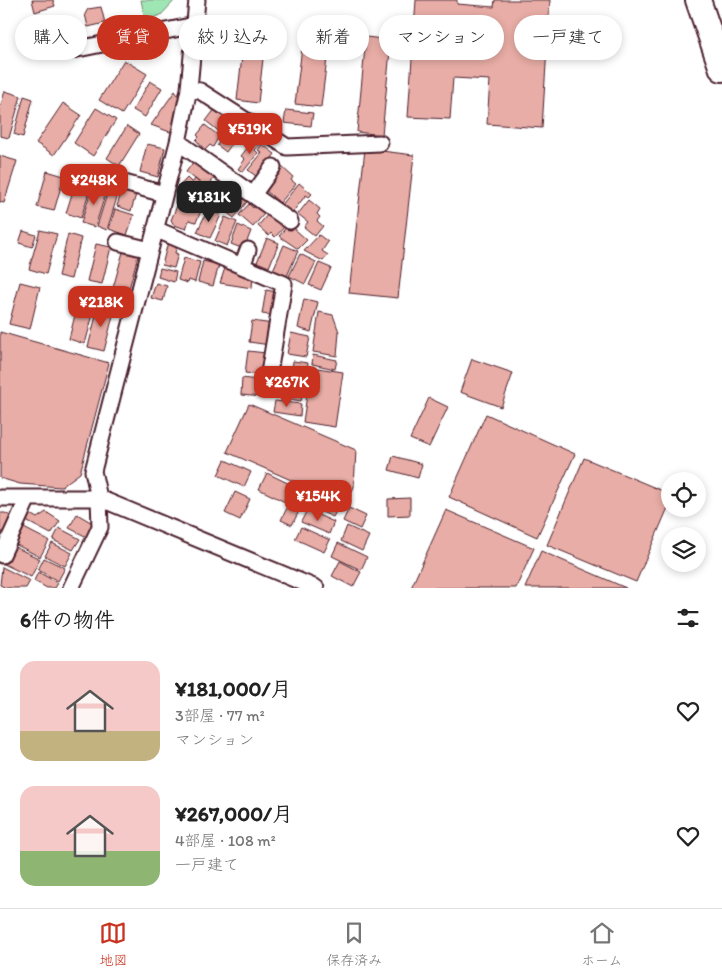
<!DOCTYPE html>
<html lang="ja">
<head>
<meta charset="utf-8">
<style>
  body { margin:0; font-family:Itim,"Klee One",sans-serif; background:#f2f2f2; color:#222; height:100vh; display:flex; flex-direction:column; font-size:19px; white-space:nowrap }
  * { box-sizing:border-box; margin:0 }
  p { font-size:16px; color:#767676 }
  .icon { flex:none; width:28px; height:28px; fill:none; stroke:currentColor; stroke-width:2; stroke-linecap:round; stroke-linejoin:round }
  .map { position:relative; height:588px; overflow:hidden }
  .side { display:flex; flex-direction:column; background:#fff; flex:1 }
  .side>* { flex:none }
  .top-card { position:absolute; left:15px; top:15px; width:692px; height:45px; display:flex; gap:10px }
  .fabs { position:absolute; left:661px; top:472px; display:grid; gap:10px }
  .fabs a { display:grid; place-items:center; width:45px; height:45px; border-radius:50%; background:#fff; box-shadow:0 2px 8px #0003; font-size:25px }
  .price { position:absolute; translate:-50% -42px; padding:0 11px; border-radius:10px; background:#c8321e; color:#fff; font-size:16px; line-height:32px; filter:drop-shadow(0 1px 2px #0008) }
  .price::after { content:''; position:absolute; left:50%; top:30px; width:15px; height:11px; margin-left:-8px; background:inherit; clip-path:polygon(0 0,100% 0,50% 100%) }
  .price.on { background:#222; color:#fff }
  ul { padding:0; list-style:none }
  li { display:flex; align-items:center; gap:15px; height:125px; padding:0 20px }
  li span { display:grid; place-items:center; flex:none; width:140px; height:100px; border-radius:15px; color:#555 }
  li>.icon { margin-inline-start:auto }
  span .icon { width:60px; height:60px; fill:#fffc; stroke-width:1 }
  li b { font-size:21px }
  h2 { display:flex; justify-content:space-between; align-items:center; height:60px; padding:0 20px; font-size:21px }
  .tag { padding:0 18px; border-radius:22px; background:#fff; box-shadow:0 2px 8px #0003; font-size:18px; line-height:45px }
  .tag.on { background:#c8321e; color:#fff }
  .dock { display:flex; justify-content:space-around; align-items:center; height:70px; border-top:1px solid #e0e0e0; background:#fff; font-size:14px; color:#767676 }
  .dock a { display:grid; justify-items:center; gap:2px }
  .dock .on { color:#c8321e }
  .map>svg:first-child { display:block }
  .green { fill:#9ee6b4; stroke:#748270 }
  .building { fill:#e8ada6; stroke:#4a1f2b }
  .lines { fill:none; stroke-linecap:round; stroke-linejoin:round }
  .minor-casing { stroke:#4a1f2b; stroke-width:19 }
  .primary-casing { stroke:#4a1f2b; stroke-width:28 }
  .minor { stroke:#fff; stroke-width:15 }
  .primary { stroke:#fff; stroke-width:24 }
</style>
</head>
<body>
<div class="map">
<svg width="722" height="588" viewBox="0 0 722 588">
  <rect width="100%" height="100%" fill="#fff"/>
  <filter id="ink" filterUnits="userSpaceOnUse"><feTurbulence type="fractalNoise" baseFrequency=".02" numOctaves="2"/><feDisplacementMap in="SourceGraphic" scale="10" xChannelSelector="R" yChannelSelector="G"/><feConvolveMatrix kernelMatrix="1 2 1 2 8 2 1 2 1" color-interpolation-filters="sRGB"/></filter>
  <g filter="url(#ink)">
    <path class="green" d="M141,0H175L161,15L145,20Z"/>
    <path class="building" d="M32,0H53L55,6L35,12Z
      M416,0H457V4L494,7L495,0H550L542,128L487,124L490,80L453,78L450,119L408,117Z
      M101,7L105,23L88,27L85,14L88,9Z
      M366,37L391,40L382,135L357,132Z
      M244,39L265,41L258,103L237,100Z
      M303,39L329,42L321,107L295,104Z
      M124,60L147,74L122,114L99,100Z
      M150,81L162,88L145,117L133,110Z
      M5,91L21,96L9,138L0,136V108Z
      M175,91L179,97L174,127L170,132L151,125Z
      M24,96L33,99L23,137L14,134Z
      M63,103L81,115L54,155L36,143Z
      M96,108L116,120L93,156L74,143Z
      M215,109L230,121L221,133L206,121Z
      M286,110L313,113L311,126L284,123Z
      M233,123L242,130L226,152L217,145Z
      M205,125L219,136L213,147L210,145L205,150L196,140L199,137L197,135Z
      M127,126L139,134L119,166L107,158Z
      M255,138L261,143L255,150L258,153L243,172L238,169L245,159L241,156Z
      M147,144L165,148L158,177L140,172Z
      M262,144L275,154L257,177L248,170L262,153L258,150Z
      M365,149L414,155L398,298L349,293Z
      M0,156L17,161L4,203L0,202Z
      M194,161L215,177L207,188L186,172Z
      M282,167L293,177L291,180L296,184L280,203L264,189Z
      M47,171L64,176L54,211L37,207Z
      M77,178L92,182L81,218L66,213Z
      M187,178L192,183L195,179L208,190L200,200L194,195L191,197L179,187Z
      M228,183L235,189L218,209L207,200L216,189L220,192Z
      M299,183L312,194L309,197L306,195L291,214L281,206Z
      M93,184L107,189L95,227L81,223Z
      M123,187L137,191L131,211L117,206Z
      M109,188L119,191L107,230L97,226Z
      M244,193L250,198L234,218L222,209L232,198L233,199L237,195L240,197Z
      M181,196L203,207L196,222L189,220L186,229L174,225L171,220Z
      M259,200L269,208L253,227L239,215L249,204L253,208Z
      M309,200L320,209L317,214L320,217L317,221L323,226L315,236L304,227L308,222L298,214Z
      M115,209L134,215L127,235L109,229Z
      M208,209L221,215L210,238L197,232Z
      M268,214L273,218L276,214L287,224L275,237L271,233L269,236L258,226Z
      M225,217L237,222L227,246L215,241Z
      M289,224L307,240L298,249L279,236Z
      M238,225L251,231L244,249L231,244Z
      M40,230L57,234L46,274L29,269Z
      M23,231L36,235L32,247L19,243Z
      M68,234L81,238L71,279L58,276Z
      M319,235L328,242L322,251L328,255L323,261L304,251Z
      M267,238L279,243L269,267L257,262Z
      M168,242L177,245L175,253L178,254L174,268L162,265Z
      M96,244L111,247L102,284L87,281Z
      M284,245L298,251L287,276L273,270Z
      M123,252L138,256L128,292L113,288Z
      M300,254L316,262L305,284L289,276Z
      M184,258L200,262L195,282L188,280L187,283L178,280Z
      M203,261L219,265L213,286L198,282Z
      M319,263L331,268L321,290L309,285Z
      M160,268L176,272L174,282L158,277Z
      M225,268L241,271V274L253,276L252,288L220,283Z
      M20,282L40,287L30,329L9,324Z
      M156,283L167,286L163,301L151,298Z
      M266,290L282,293L278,316L262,314Z
      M79,299L96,303L85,344L69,339Z
      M304,299L318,302L311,332L298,328Z
      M99,304L115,308L104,351L88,347Z
      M319,312L333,315L339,332L337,356L313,352Z
      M252,321L273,324L270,345L249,342Z
      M0,332L109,363L80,473L61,487L20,484L0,478Z
      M291,333L310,337L306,357L287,354Z
      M248,351L266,353L263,375L245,373Z
      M313,355L337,360L335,369L312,364Z
      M472,359L513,373L501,407L460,392Z
      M293,361L308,363L305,383L291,381Z
      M311,367L343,372L335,427L303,422Z
      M242,378L264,381L262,397L241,395Z
      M280,382L304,386L301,401L277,397Z
      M429,398L448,407L429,447L410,439Z
      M275,401L301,404L300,416L273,412Z
      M249,404L356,450L354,487L346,504L227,452Z
      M486,414L575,454L537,537L449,497Z
      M393,456L422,464L418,478L389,470Z
      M584,458L670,494V503L636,582L547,545Z
      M225,460L251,472L244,487L218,475Z
      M267,473L308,493L292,525L281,520L289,504L259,489Z
      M235,492L250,499L240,520L225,513Z
      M314,493L340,504L333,517L308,506Z
      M410,498V515L388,516V499Z
      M349,508L366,516L360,529L343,521Z
      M307,510L334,522L329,534L301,522Z
      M446,510L534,548L516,588H411Z
      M46,512L60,521L51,534L26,521L30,514L37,518Z
      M0,513H5L14,518L5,539L0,537Z
      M77,514L94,524L87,537L69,528Z
      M347,526L369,536L362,551L341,541Z
      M22,527L49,541L40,557L13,543Z
      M301,527L330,540L324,552L295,539Z
      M59,528L80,539L73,550L53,540Z
      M52,543L72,553L65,566L45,556Z
      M338,543L367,557L361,570L332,556Z
      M13,546L40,559L31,577L4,564Z
      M541,551L626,588H525Z
      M44,558L65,568L58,581L38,570Z
      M340,561L361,572L353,587L332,576Z
      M2,567L30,581L26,588H6L0,585Z
      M38,572L58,583L55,588H47L34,581Z"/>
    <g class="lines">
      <defs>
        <path id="minor" d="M73,50L195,25
          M189,89L200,91L287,147L380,143
          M178,142L290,221
          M117,181L164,194
          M253,195L273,167
          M155,229L284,284L269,373
          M118,242L150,250
          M242,266L248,250
          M0,498H99L316,588
          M2,555L28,498
          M71,588L100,527L99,498L93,471L178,142L189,89L197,0"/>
        <path id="primary" d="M698,0L722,69"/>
      </defs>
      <use href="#minor" class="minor-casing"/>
      <use href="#primary" class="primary-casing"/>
      <use href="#minor" class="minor"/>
      <use href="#primary" class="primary"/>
    </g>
  </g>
</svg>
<div class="fabs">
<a><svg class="icon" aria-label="locate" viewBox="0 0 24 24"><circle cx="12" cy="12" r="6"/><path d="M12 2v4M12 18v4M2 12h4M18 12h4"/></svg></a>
<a><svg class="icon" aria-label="layers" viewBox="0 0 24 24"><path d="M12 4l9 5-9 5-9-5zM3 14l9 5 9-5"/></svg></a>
</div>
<b class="price" style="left:250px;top:155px">¥519K</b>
<b class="price" style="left:94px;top:206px">¥248K</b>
<b class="price on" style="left:209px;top:223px">¥181K</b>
<b class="price" style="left:101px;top:328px">¥218K</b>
<b class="price" style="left:287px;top:408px">¥267K</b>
<b class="price" style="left:318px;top:522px">¥154K</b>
<div class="top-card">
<a class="tag">購入</a>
<a class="tag on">賃貸</a>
<a class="tag">絞り込み</a>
<a class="tag">新着</a>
<a class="tag">マンション</a>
<a class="tag">一戸建て</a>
</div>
</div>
<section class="side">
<h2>6件の物件<svg class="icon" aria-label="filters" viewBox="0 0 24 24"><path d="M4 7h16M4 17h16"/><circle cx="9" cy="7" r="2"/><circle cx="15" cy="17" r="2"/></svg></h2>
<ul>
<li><span style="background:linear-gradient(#f6c9c9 70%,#c2b280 0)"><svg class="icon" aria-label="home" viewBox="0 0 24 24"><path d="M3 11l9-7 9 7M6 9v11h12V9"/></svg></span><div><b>¥181,000/月</b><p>3部屋 · 77 m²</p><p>マンション</p></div><svg class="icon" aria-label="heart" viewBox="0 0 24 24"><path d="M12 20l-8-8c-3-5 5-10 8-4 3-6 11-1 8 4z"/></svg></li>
<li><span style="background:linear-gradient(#f6c9c9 65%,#8fb573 0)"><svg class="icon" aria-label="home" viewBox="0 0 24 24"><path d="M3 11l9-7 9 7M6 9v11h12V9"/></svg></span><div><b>¥267,000/月</b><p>4部屋 · 108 m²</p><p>一戸建て</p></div><svg class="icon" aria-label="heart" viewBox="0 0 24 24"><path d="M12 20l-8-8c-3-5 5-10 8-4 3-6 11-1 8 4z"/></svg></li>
</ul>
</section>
<nav class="dock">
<a class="on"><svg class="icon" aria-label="map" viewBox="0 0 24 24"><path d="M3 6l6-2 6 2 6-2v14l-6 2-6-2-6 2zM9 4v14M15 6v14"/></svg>地図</a>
<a><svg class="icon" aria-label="saved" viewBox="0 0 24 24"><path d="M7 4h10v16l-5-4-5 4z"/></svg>保存済み</a>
<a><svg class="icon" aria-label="home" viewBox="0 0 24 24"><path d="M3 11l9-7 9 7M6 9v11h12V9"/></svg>ホーム</a>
</nav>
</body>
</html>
